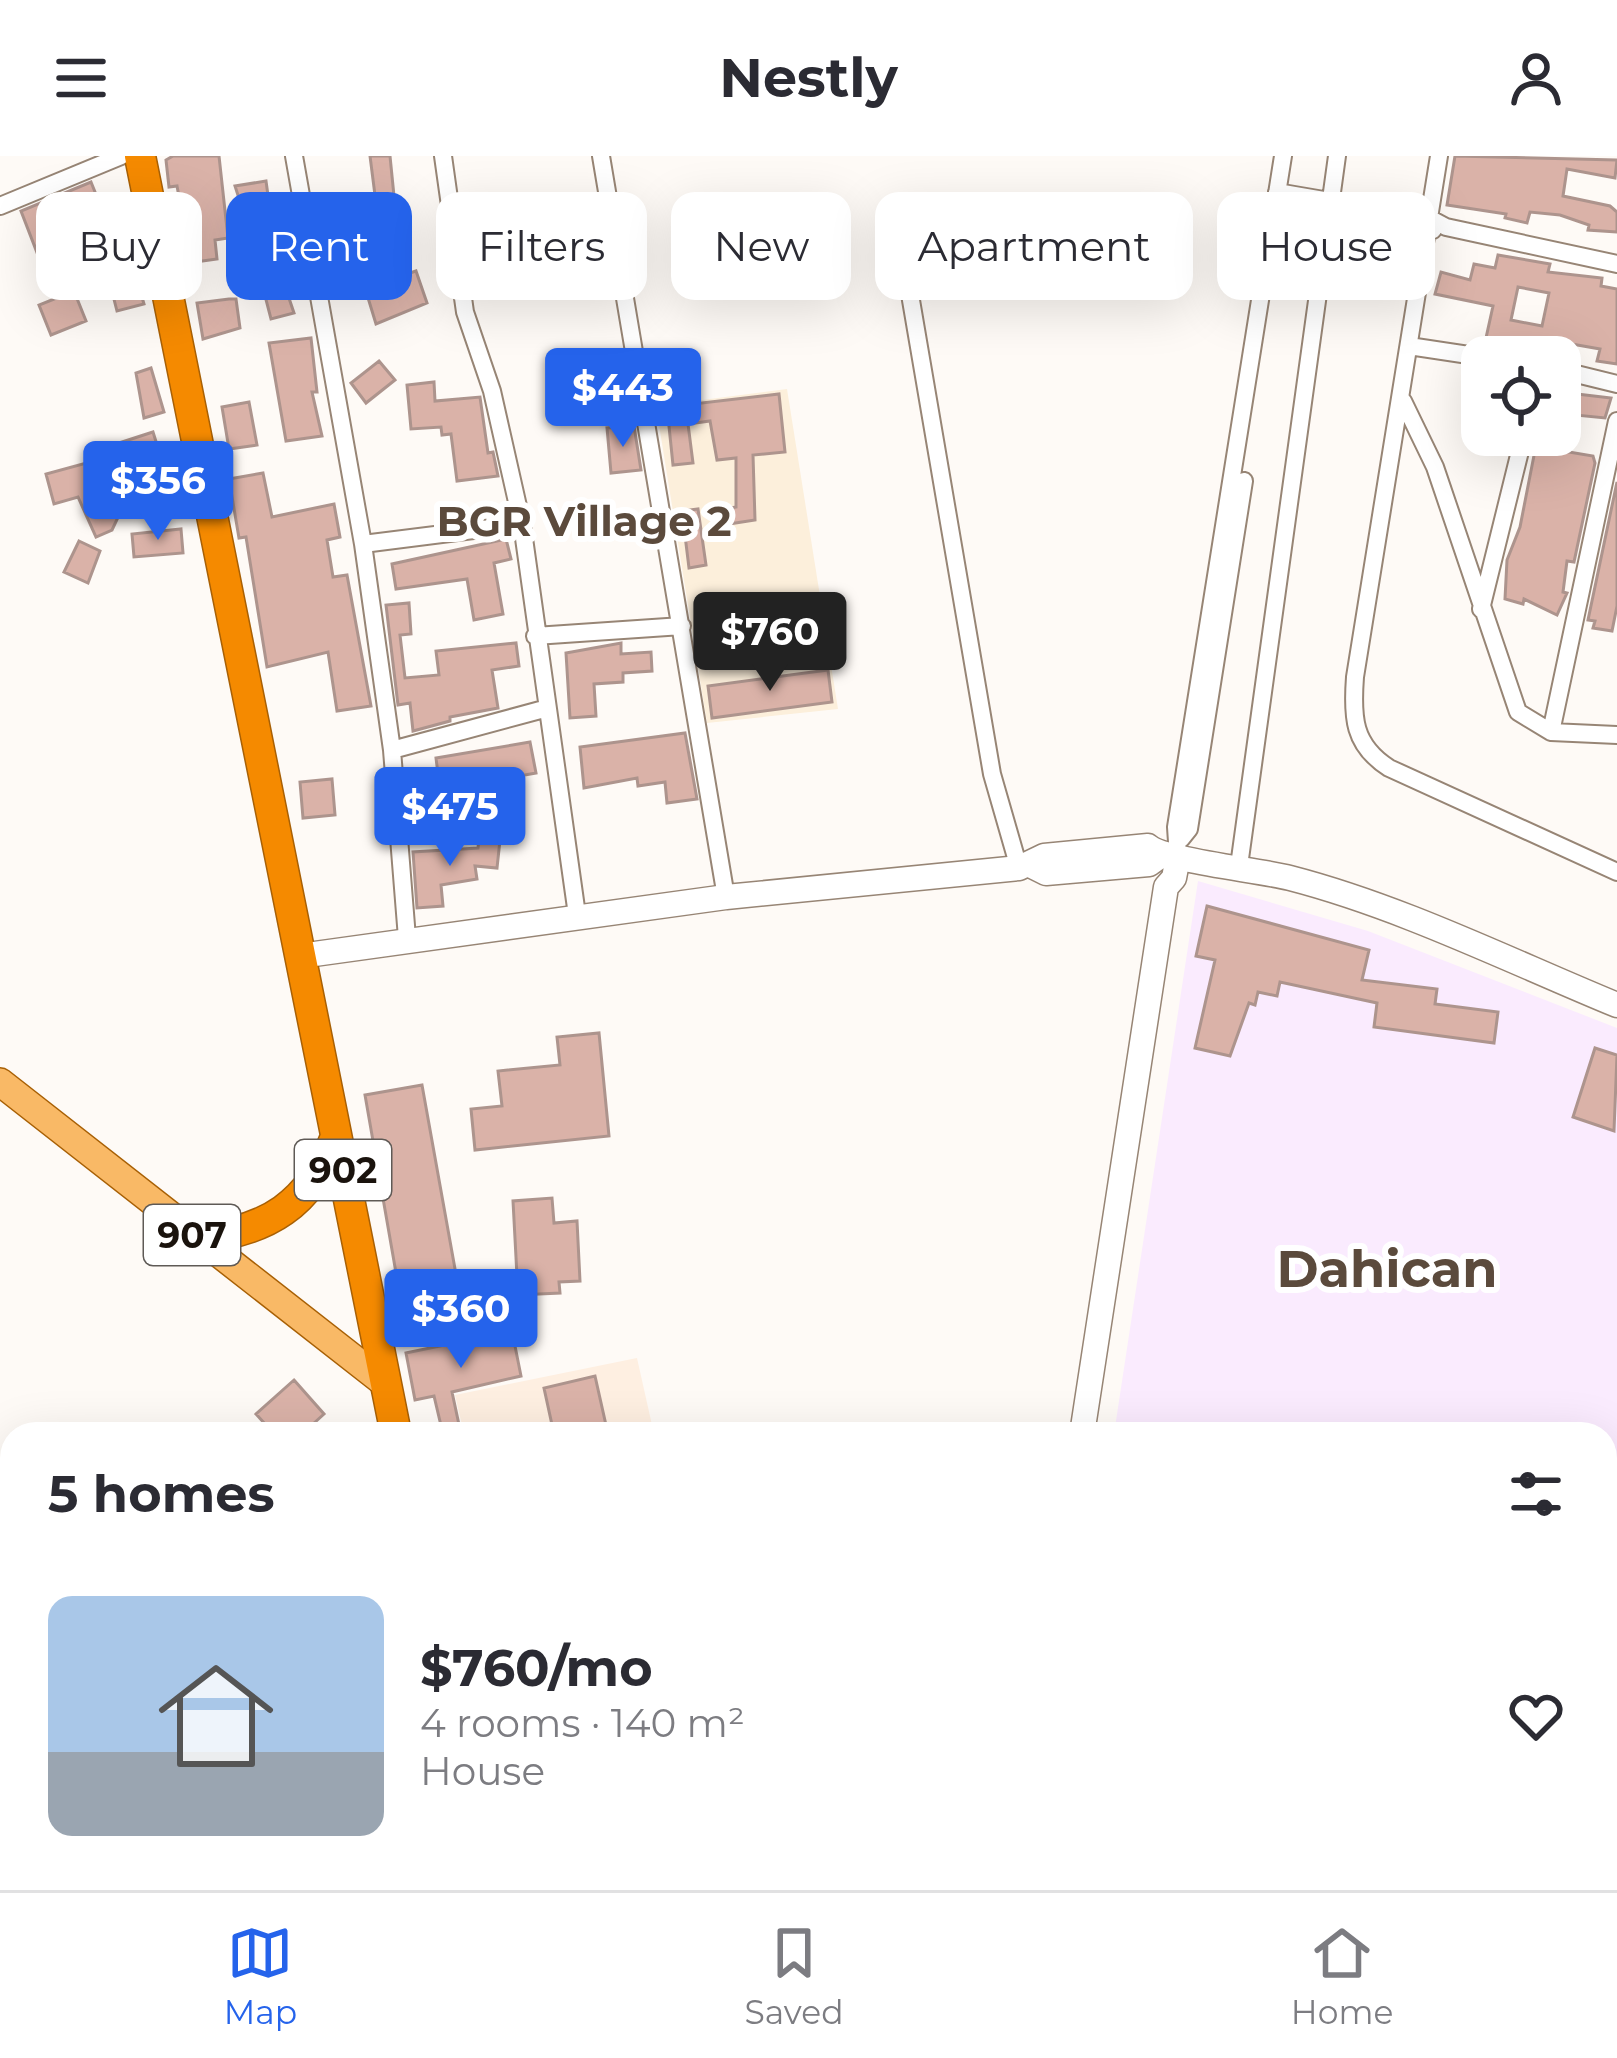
<!DOCTYPE html>
<html lang="en">
<head>
<meta charset="utf-8">
<style>
  body { margin:0; font-family:Montserrat,sans-serif; background:#f2f2f3; color:#2b2b33; height:100vh; display:flex; flex-direction:column; font-size:45px; white-space:nowrap }
  * { box-sizing:border-box; margin:0 }
  p { font-size:39px; color:#7c7c81 }
  .icon { flex:none; width:66px; height:66px; fill:none; stroke:currentColor; stroke-width:2; stroke-linecap:round; stroke-linejoin:round }
  .map { position:relative; flex:1; overflow:hidden }
  .side { position:absolute; left:0px; top:1266px; width:1617px; height:468px; display:flex; flex-direction:column; background:#fff; border-radius:36px 36px 0 0; box-shadow:0 12px 48px #0002 }
  .side>* { flex:none }
  .hud { position:absolute; left:36px; top:36px; width:1545px; height:108px; display:flex; gap:24px }
  .controls { position:absolute; left:1461px; top:180px; display:grid; gap:24px }
  .controls a { display:grid; place-items:center; width:120px; height:120px; border-radius:24px; background:#fff; box-shadow:0 12px 48px #0002; font-size:60px }
  .price { position:absolute; translate:-50% -102px; padding:0 27px; border-radius:12px; background:#2563eb; color:#fff; font-size:39px; line-height:78px; filter:drop-shadow(0 3px 6px #0008) }
  .price::after { content:''; position:absolute; left:50%; top:72px; width:36px; height:27px; margin-left:-18px; background:inherit; clip-path:polygon(0 0,100% 0,50% 100%) }
  .price.active { background:#222; color:#fff }
  ul { padding:0; list-style:none }
  li { display:flex; align-items:center; gap:36px; height:300px; padding:0 48px }
  li span { display:grid; place-items:center; flex:none; width:336px; height:240px; border-radius:24px; color:#555 }
  li>.icon { margin-inline-start:auto }
  span .icon { width:144px; height:144px; fill:#fffc; stroke-width:1 }
  li b { font-size:51px }
  h2 { display:flex; justify-content:space-between; align-items:center; height:144px; padding:0 48px; font-size:51px }
  .tag { padding:0 42px; border-radius:24px; background:#fff; box-shadow:0 12px 48px #0002; font-size:42px; line-height:108px }
  .tag.active { background:#2563eb; color:#fff }
  header { display:flex; justify-content:space-between; align-items:center; height:156px; padding:0 48px; background:#fff; font-size:54px; font-weight:700 }
  .tabs { display:flex; justify-content:space-around; align-items:center; height:168px; border-top:3px solid #e1e1e2; background:#fff; font-size:33px; color:#7c7c81 }
  .tabs a { display:grid; justify-items:center; gap:6px }
  .tabs .active { color:#2563eb }
  .map>svg:first-child { display:block }
  .commercial { fill:#faebfe }
  .built { fill:#feefe1 }
  .education { fill:#fcefdb }
  .building { fill:#dab2a8; stroke:#ad948d; stroke-width:3; fill-rule:evenodd }
  .lines { fill:none; stroke-linecap:round; stroke-linejoin:round }
  .street-casing { stroke:#978575; stroke-width:20 }
  .secondary-casing { stroke:#978575; stroke-width:27 }
  .primary-casing { stroke:#a86005; stroke-width:30 }
  .highway-casing { stroke:#a86005; stroke-width:33 }
  .street { stroke:#fff; stroke-width:16 }
  .secondary { stroke:#fff; stroke-width:24 }
  .primary { stroke:#f9b966; stroke-width:27 }
  .highway { stroke:#f58a00; stroke-width:30 }
  .labels { text-anchor:middle; dominant-baseline:central; stroke-width:12; stroke-linejoin:round; paint-order:stroke }
  .shield { fill:#fff; stroke:#5f5a56; stroke-width:3 }
  .shield-label { font-size:36px; font-weight:bold; fill:#1a130d }
  .neighbourhood-label { font-size:42px; font-weight:bold; fill:#5b4a3c; stroke:#fff }
  .district-label { font-size:51px; font-weight:bold; fill:#5b4a3c; stroke:#fff }
</style>
</head>
<body>
<header><svg class="icon" aria-label="menu" viewBox="0 0 24 24"><path d="M4 6h16M4 12h16M4 18h16"/></svg>Nestly<svg class="icon" aria-label="person" viewBox="0 0 24 24"><circle cx="12" cy="8" r="4"/><path d="M4 21q1-7 8-7t8 7"/></svg></header>
<div class="map">
<svg width="1617" height="1734" viewBox="0 0 1617 1734">
  <rect width="100%" height="100%" fill="#fefaf6"/>
  <path class="commercial" d="M1198,725L1368,775L1617,872V1734H1044L1046,1722H1605V1278H1114Z"/>
  <path class="built" d="M637,1202L654,1278H464L455,1239Z"/>
  <path class="education" d="M787,233L838,553L707,567L656,250Z"/>
  <path class="building" d="M173,0H219L228,82L215,84L217,103L195,106L193,88L188,89L177,30L169,31L166,4Z
    M370,0H390L397,70L369,71V47H376Z
    M1455,0L1617,4L1615,22L1567,13L1563,40L1610,50L1617,56V76L1588,74L1589,69L1560,59L1530,56L1527,67L1505,62L1506,58L1447,49Z
    M266,25L270,54L276,55L275,77H267L294,157L271,163L264,136L269,135L235,30Z
    M91,26L114,83L124,79L144,148L117,155L107,116L70,132L43,67L36,94L21,55Z
    M1392,87L1411,91L1405,129L1369,118L1370,102L1389,104Z
    M1498,99L1550,108L1548,116L1602,122L1601,130L1617,133V208L1597,205L1600,193L1566,187L1564,197L1536,194L1486,182L1493,150L1435,138L1441,116L1470,124L1474,108L1495,112ZM1518,131L1549,137L1542,170L1511,164Z
    M416,115L427,147L376,168L365,132Z
    M74,135L86,165L51,179L39,149Z
    M229,143H236L240,172L203,183L197,147Z
    M311,182L317,236H312L322,280L286,285L269,187Z
    M379,205L395,224L366,247L351,227Z
    M151,212L164,256L144,262L136,217Z
    M434,226L435,245L480,241L488,297L493,296L498,320L457,325L451,278L442,279L441,271L411,273L407,229Z
    M779,238L785,296L753,299L755,364L729,368L726,353L736,351V302L717,304L710,265L688,268L693,307L673,309L667,251Z
    M1577,238L1611,242L1605,262L1575,259Z
    M249,246L257,289L229,293L222,251Z
    M634,270L641,314L611,317L607,272Z
    M153,276L163,308L120,322L128,340L112,374L96,381L78,341L54,348L46,318L94,305L91,296Z
    M1538,279H1564L1563,295L1593,300L1595,307L1574,406L1567,405L1563,436L1567,437L1557,459L1524,443L1523,448L1505,443L1507,404L1520,371Z
    M263,317L272,361L334,348L340,381L327,384L333,421L347,419L371,550L337,555L328,496L267,511L246,381L239,382L229,323Z
    M1617,326V450L1612,475L1593,472L1595,465L1588,464Z
    M698,353L706,409L689,412L682,355Z
    M181,373L183,397L134,401L132,378Z
    M506,383L511,403L494,407L503,458L474,464L467,423L396,433L392,408Z
    M79,385L100,395L88,427L64,416Z
    M409,447L411,478L400,479L405,522L439,519L436,495L516,487L519,510L492,514L498,552L450,561V565L413,575L410,547L398,549L386,449Z
    M621,487V498L651,496L652,515L623,517V526L594,528L596,560L570,562L566,497Z
    M828,514L832,546L712,562L708,530Z
    M685,577L697,643L667,647L665,626L638,630L637,622L584,632L580,591Z
    M530,586L536,617L440,634L436,602Z
    M332,623L335,659L303,662L300,626Z
    M479,682L500,684L497,712L475,710L477,723L441,729L443,750L417,752L413,696L478,692Z
    M1207,750L1369,794L1362,824L1437,833L1435,848L1498,856L1494,887L1374,871L1377,847L1280,826L1277,840L1258,836L1255,849L1249,847L1230,900L1195,892L1215,804L1196,800Z
    M599,877L609,980L475,994L471,953L502,950L498,915L560,909L557,881Z
    M1595,892L1617,899L1614,975L1573,961Z
    M422,929L457,1124L399,1134L365,939Z
    M552,1042L554,1067L577,1065L580,1125L559,1126L560,1137L518,1139L513,1045Z
    M512,1175L521,1220L452,1236L461,1278H443L434,1240L415,1244L406,1197Z
    M595,1220L608,1278H554L544,1232Z
    M294,1224L324,1258L302,1278H274L256,1258Z"/>
  <g class="lines">
    <defs>
      <path id="street" d="M294,0L363,388L392,594L407,782
        M443,0L465,156L492,235L522,368L577,759
        M601,0L726,741
        M1439,0L1355,521C1352,561 1353,589 1389,612L1617,716
        M1277,36L1429,62L1446,71L1617,108
        M1275,49L1433,74
        M0,50L121,0
        M981,94L935,53L902,47L899,74L992,618L1019,712
        M1409,190L1482,201
        M1560,214L1617,228
        M1403,245L1435,311L1518,556L1551,576L1617,579
        M363,388L522,368
        M1481,453L1524,279
        M535,480L682,470
        M1551,576L1617,265
        M392,594L544,553
        M1181,683L1189,673L1244,325
        M1178,701L1176,671L1283,0
        M1239,710L1337,0"/>
      <path id="secondary" d="M1032,710L1046,717L1149,708L1160,700
        M300,800L726,741L1019,712L1044,700L1148,690C1165,705 1260,714 1290,722C1402,751 1510,805 1617,849
        M1082,1278L1166,731L1174,722L1178,701
        M1025,1734L1027,1722"/>
      <path id="primary" d="M0,926L386,1228"/>
      <path id="highway" d="M140,0L396,1278
        M196,1082C268,1076 310,1048 336,981
        M520,1722L523,1734"/>
    </defs>
    <use href="#street" class="street-casing"/>
    <use href="#secondary" class="secondary-casing"/>
    <use href="#primary" class="primary-casing"/>
    <use href="#highway" class="highway-casing"/>
    <use href="#street" class="street"/>
    <use href="#secondary" class="secondary"/>
    <use href="#primary" class="primary"/>
    <use href="#highway" class="highway"/>
  </g>
  <g class="labels">
    <g class="shield">
      <rect x="295" y="984" width="96" height="60" rx="9"/>
      <rect x="144" y="1049" width="96" height="60" rx="9"/>
    </g>
    <g class="shield-label">
      <text x="343" y="1014">902</text>
      <text x="192" y="1079">907</text>
    </g>
    <g class="neighbourhood-label">
      <text x="584" y="365">BGR Village 2</text>
    </g>
    <g class="district-label">
      <text x="1387" y="1113">Dahican</text>
    </g>
  </g>
</svg>
<div class="controls">
<a><svg class="icon" aria-label="locate" viewBox="0 0 24 24"><circle cx="12" cy="12" r="6"/><path d="M12 2v4M12 18v4M2 12h4M18 12h4"/></svg></a>
</div>
<b class="price" style="left:623px;top:294px">$443</b>
<b class="price" style="left:158px;top:387px">$356</b>
<b class="price active" style="left:770px;top:538px">$760</b>
<b class="price" style="left:450px;top:713px">$475</b>
<b class="price" style="left:461px;top:1215px">$360</b>
<div class="hud">
<a class="tag">Buy</a>
<a class="tag active">Rent</a>
<a class="tag">Filters</a>
<a class="tag">New</a>
<a class="tag">Apartment</a>
<a class="tag">House</a>
</div>
<section class="side">
<h2>5 homes<svg class="icon" aria-label="filters" viewBox="0 0 24 24"><path d="M4 7h16M4 17h16"/><circle cx="9" cy="7" r="2"/><circle cx="15" cy="17" r="2"/></svg></h2>
<ul>
<li><span style="background:linear-gradient(#a9c7e8 65%,#9aa5b1 0)"><svg class="icon" aria-label="home" viewBox="0 0 24 24"><path d="M3 11l9-7 9 7M6 9v11h12V9"/></svg></span><div><b>$760/mo</b><p>4 rooms · 140 m²</p><p>House</p></div><svg class="icon" aria-label="heart" viewBox="0 0 24 24"><path d="M12 20l-8-8c-3-5 5-10 8-4 3-6 11-1 8 4z"/></svg></li>
</ul>
</section>
</div>
<nav class="tabs">
<a class="active"><svg class="icon" aria-label="map" viewBox="0 0 24 24"><path d="M3 6l6-2 6 2 6-2v14l-6 2-6-2-6 2zM9 4v14M15 6v14"/></svg>Map</a>
<a><svg class="icon" aria-label="saved" viewBox="0 0 24 24"><path d="M7 4h10v16l-5-4-5 4z"/></svg>Saved</a>
<a><svg class="icon" aria-label="home" viewBox="0 0 24 24"><path d="M3 11l9-7 9 7M6 9v11h12V9"/></svg>Home</a>
</nav>
</body>
</html>
